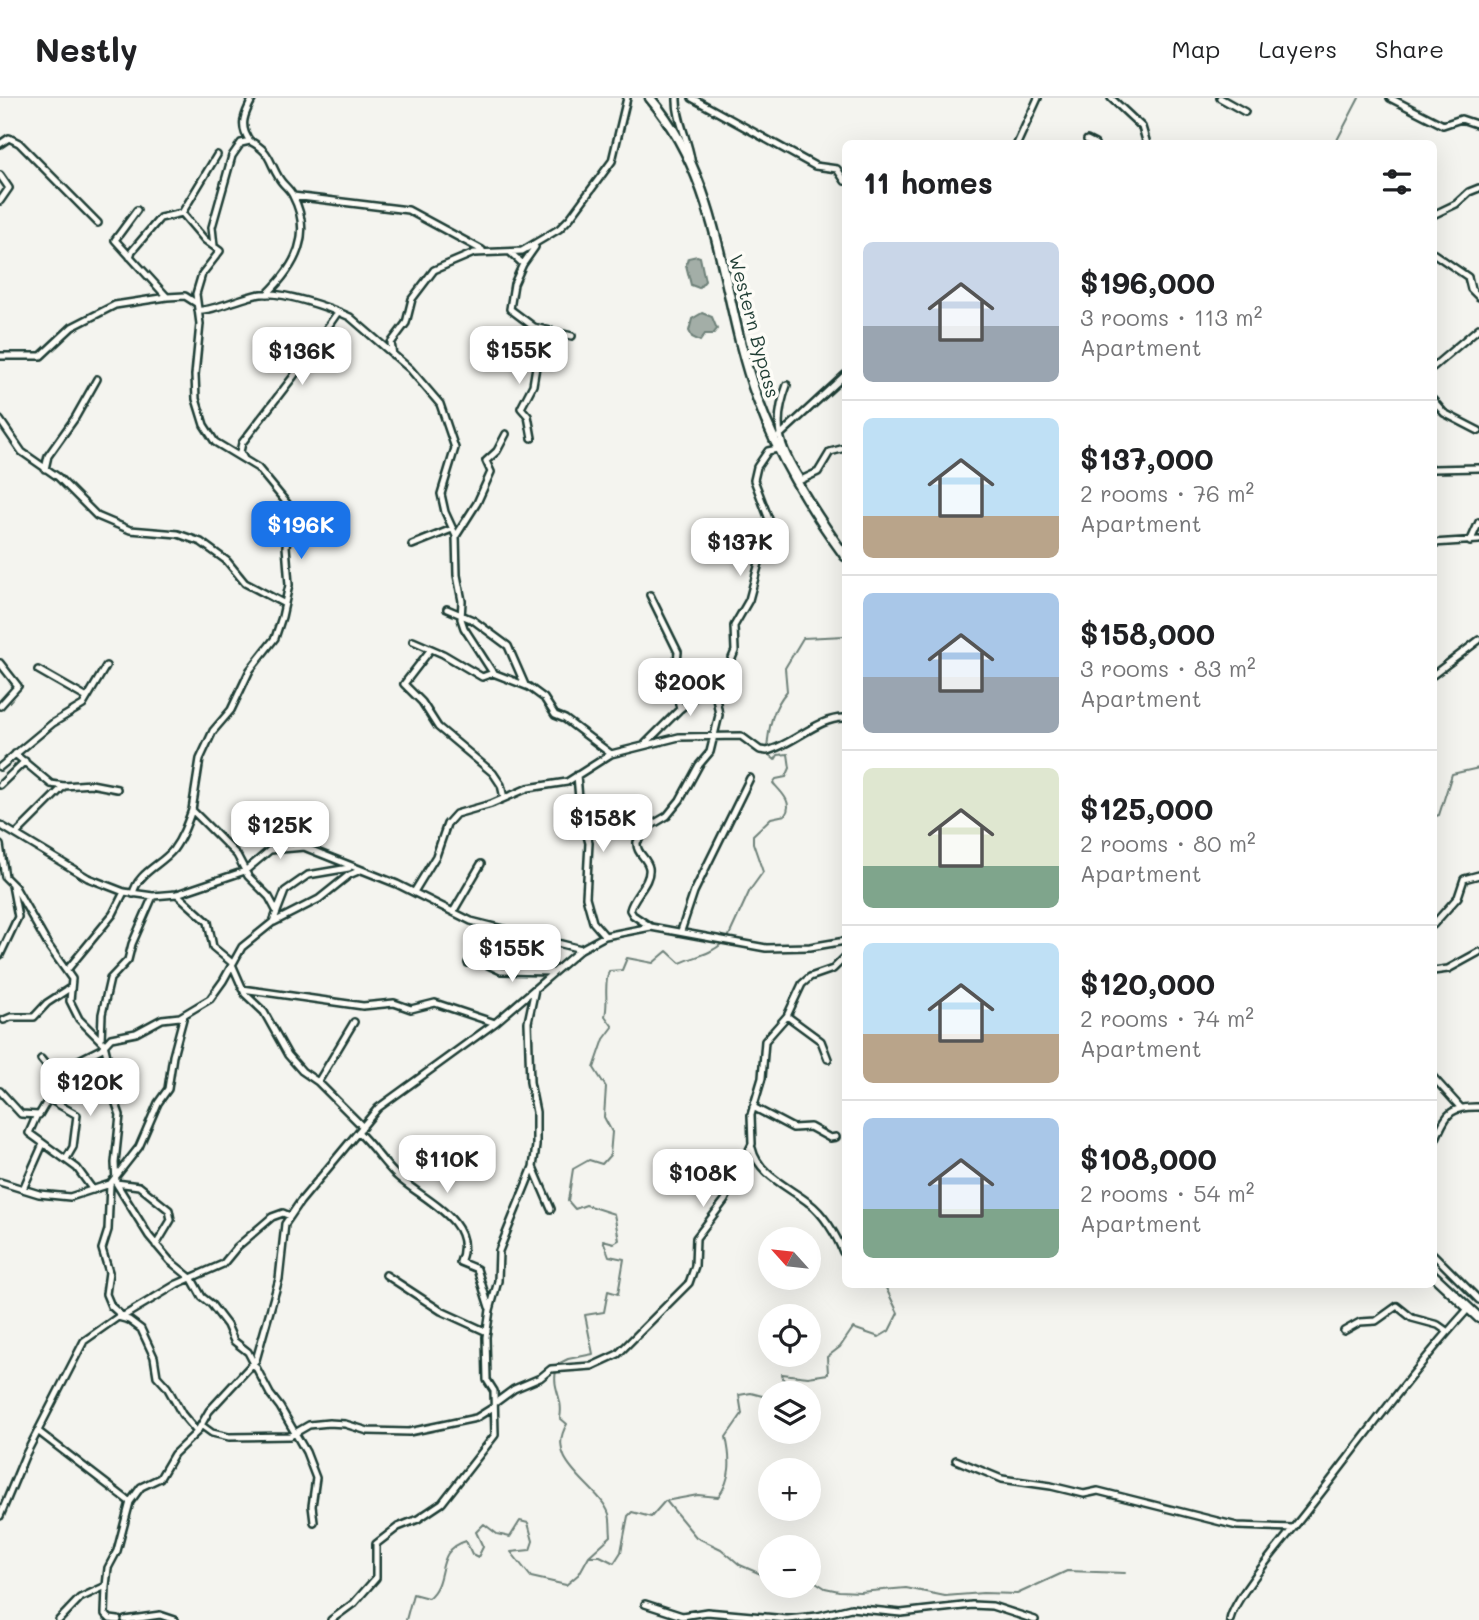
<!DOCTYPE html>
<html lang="en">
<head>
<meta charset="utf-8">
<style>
  body { margin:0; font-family:Mali,sans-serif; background:#f2f2f2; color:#202124; height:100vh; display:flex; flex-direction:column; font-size:26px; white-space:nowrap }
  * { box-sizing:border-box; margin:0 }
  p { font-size:23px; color:#757577 }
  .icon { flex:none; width:38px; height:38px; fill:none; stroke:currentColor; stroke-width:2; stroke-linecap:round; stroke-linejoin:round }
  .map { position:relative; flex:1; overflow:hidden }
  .sheet { position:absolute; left:842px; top:42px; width:595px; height:1148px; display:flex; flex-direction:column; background:#fff; border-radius:10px; box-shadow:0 7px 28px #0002 }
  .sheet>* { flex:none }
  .needle { width:46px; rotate:297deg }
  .controls { position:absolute; left:758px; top:1129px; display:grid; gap:14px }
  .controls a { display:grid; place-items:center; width:63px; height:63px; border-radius:50%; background:#fff; box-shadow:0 7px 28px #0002; font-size:35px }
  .price { position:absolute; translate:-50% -60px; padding:0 16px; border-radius:14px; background:#fff; color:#222; font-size:23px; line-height:46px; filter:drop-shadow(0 2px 4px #0008) }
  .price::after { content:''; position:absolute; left:50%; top:42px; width:21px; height:16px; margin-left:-10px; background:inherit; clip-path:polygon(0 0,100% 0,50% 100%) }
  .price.active { background:#1a73e8; color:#fff }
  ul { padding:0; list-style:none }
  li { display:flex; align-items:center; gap:21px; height:175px; padding:0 21px }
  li+li { border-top:2px solid #e0e0e0 }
  li span { display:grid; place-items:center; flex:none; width:196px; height:140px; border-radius:10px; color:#555 }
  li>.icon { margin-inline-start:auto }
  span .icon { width:84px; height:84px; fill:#fffc; stroke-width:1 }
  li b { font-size:30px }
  h2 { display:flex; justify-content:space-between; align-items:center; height:84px; padding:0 21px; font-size:30px }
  header { display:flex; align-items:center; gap:42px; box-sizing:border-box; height:98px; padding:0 35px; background:#fff; border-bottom:2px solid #e0e0e0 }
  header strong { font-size:33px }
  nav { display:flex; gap:38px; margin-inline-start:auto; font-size:24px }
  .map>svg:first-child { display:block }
  .water { fill:#a3aea7; stroke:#6e8179; stroke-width:2 }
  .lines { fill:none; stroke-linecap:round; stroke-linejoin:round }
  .stream { stroke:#6e8179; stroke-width:2 }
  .minor-casing { stroke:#1f3d34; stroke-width:10 }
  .primary-casing { stroke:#1f3d34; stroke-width:13 }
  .minor { stroke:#fdfcf7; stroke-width:5 }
  .primary { stroke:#fdfcf7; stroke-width:8 }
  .labels { text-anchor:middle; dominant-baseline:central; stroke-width:7; stroke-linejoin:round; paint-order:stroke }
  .street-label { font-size:19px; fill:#1f3d34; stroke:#fdfcf7 }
</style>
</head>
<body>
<header>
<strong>Nestly</strong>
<nav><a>Map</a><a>Layers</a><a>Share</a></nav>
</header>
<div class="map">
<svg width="1479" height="1522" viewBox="0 0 1479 1522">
  <rect width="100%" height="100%" fill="#f4f4ef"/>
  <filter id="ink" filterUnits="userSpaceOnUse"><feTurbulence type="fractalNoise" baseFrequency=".0143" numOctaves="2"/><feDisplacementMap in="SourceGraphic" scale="14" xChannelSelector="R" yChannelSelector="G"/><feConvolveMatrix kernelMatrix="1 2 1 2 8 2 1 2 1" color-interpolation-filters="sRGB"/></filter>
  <g filter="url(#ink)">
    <path class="water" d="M697,158L700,159L705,183L699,190L691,187L686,167L688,160Z
      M702,215L712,219L717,231L713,236H705L700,243L692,239L689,233L692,221Z"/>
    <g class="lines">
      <path class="stream" d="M1335,46L1359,0
        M767,651C769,628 772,611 787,593L785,570L803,540L845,538
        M1433,719L1439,717L1452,676L1479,670
        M1433,759V766
        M728,840L750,792L763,774L753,745V737L771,720L785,717C794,705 781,694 773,685L776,681L786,679L790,670L788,656L778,657L775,662L768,656
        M556,1267L568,1261L593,1256L585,1217L604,1214L608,1193L618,1196L624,1161L609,1158L603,1142L614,1145L619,1142L614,1116L586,1107L575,1111L568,1103L573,1071L589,1062L602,1066L610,1057L612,1034L604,1019L606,989L594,970L604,941L613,929L605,918C609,902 603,889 609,873L622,872L627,860L653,865L667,853L680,865C699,857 709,857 724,844
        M556,1273C552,1292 564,1300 560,1320L567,1326C543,1365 599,1387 609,1416C611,1422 610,1431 611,1438L589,1458
        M787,1295L782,1276L808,1279L828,1276L827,1259L840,1249L853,1230L879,1239L889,1233L898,1215L885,1188L888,1186
        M667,1404L696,1439L721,1451L740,1467L770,1480
        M808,1479L825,1490L839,1493L860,1494L906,1490L945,1498L983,1495L1017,1496L1067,1473L1125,1475
        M406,1522L413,1496L428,1500C449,1483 433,1453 466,1443L472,1456L478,1459L483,1449L476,1434L484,1426L497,1436L510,1439L520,1423L528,1425L533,1443L530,1452L511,1454L531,1479L566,1487L579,1476L589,1458H600L614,1465L621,1454L628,1418L632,1414L651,1419L665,1403L698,1397L718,1399C732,1381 731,1361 726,1339L742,1316L739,1297L751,1295L770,1300"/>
      <defs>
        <path id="minor" d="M677,0C676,20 688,41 691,61
          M692,0L815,68L837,71L845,83
          M1111,0L1142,29L1147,46
          M1220,0L1245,14
          M1390,0L1443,27L1461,21L1479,27
          M1087,42L1095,46
          M250,43C271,54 268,62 279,80C283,87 290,91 293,98C313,136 296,168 267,196
          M0,46L9,40L19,45L98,125
          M1017,46L1038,0
          M217,57L182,115L205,142L220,153L202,176L196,196L200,226L195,277L196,301L204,327L215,344L258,370L290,409L291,419L286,448L289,487L282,519L275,540L250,572L231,612L213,633L200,661L192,712L237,757L248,778L269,799L277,814
          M0,77L9,90L0,103
          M293,98L408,112L482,152
          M137,112L115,142L167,199
          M1433,117L1456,106L1469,94L1479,90
          M214,148L212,129L232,58L241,45L250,43C238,28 245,15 253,0
          M511,155L523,166L514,186L510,211L534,229L572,238
          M1433,155L1468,179L1471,191L1479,199
          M130,159L132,153L160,120L182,115
          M523,166L535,149
          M198,212C211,214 244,198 261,196C282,193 331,210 350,219L410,271L440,306L455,350L441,396L445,414L456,438L457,477L462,503L461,521L464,530L493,575L529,589L544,600L555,617L565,621L611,656
          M393,257L391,245L406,225L412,201L434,172L474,155L522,153L559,131L570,120L612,63L627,0
          M0,258H41L72,229L115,207L167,199L185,198L196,205
          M1433,269L1479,230
          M787,287C772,327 779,348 801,382L818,374L830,354L845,350
          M1433,302L1444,315L1479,333
          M0,322L22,354L58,379L97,418L130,432L178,436L201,444L227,463L245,485L283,505
          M779,338L845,277
          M532,340L528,318L521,310L533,287L542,232
          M244,361L240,354L242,345L293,279L338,214
          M45,371L48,358L75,320L97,281
          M1433,371L1479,370
          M456,438L477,405L491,374L486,363L497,353L506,336
          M1470,444L1479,424
          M1433,445L1479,442
          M412,447L452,431
          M650,497L678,554L675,587L680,611
          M447,511L473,522L508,548L525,587
          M413,543L443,556L482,579L493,575
          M431,551L404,586L422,604L438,629L493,675L501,687L504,700
          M0,565L18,588L0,608
          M38,572L87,600
          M1433,577L1479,542
          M645,646L680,611L723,576
          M15,656L51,686L64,688L91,686L117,691
          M0,669L53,625L83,607L106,568
          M577,677L580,713L589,745L586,799L593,824L605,838
          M0,687L25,663
          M0,727L88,780L124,794L153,798L177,796L245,773L270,752L304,749L397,786L471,823L581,851
          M16,736L64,688
          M0,747L5,779L15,789L48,847L72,881L70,903L79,921L104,946L112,979L114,1000L120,1017L115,1065L116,1085L149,1138L170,1163L192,1181L202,1199L211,1206L227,1227L234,1243L248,1254L270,1296L280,1309L306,1354L316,1380L312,1408L314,1424
          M414,794L436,758L447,726L456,716L491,706L528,690L567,684L611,656L679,639L741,638L760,652L767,653C793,647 818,619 845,620
          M133,796C137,775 161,767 173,752C182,740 187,726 192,712
          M177,796L208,824L213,849L231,864L245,896L264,914L288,957L302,973L318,984L363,1029
          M453,814L481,766
          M274,824L319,801L349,777L361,772
          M1433,827L1458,799L1464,781L1479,777
          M651,829L633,817L630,812C633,798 651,785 649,770C647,759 636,756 637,744L650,728L667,718L680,702L699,667L710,654L719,617L716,599L735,553L734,528L749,502L770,424L754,382L757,369L768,353L777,351
          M681,833L694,794L750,680
          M0,857L18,819L12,787
          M468,865L475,861L501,873L552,874
          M67,872L113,816L124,794
          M1433,873L1448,871L1479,854
          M242,891L363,908L394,905L411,911L435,905L495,925
          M787,918L821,943L828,961
          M4,922L11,919H34L47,905L70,890
          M101,942L102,916L110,881L128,862L132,846L153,798
          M41,961L59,983
          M1433,979L1460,1009
          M318,984L354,924
          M0,993L21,1016L39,1017L59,983L75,964L101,951L111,940L136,935L162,921L180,919L210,901L223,883L242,849L273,824L285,793L308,777L349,770
          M49,1001L77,1017L73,1049L66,1061
          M753,1009L793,1030L810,1029L830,1040L836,1039
          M36,1019L29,1035L77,1070L93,1092
          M358,1034C372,1047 381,1062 394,1075C416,1099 479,1121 460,1164L477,1171L489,1209
          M1433,1046C1447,1019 1445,1008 1479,1009
          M752,1050C758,1077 789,1089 809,1105C823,1115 837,1138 843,1154
          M533,1069L551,1111
          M0,1084L39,1096L70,1099L110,1086
          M116,1085L139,1088L169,1112L171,1122L156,1147
          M23,1091L43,1046
          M1433,1156L1479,1202
          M386,1177L441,1213L487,1234
          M122,1218L111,1208L106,1196L109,1174L102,1151L108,1132L110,1086L139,1049L158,1005L168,991L173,958L184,917
          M122,1219L177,1186L223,1166L237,1149L272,1119L283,1115L290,1118
          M1344,1233L1360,1224L1376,1223L1397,1208L1412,1220L1438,1227L1448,1234
          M495,1305L514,1291L540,1280L551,1271L592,1268L618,1256L689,1185L695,1168L696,1140L725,1102L752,1046L751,1017L762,980L765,943L787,918L802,886L810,879L833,871L845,859
          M201,1327L212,1335L229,1339L290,1338L309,1327L329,1325L345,1326L368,1333L409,1334L476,1320L492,1310
          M39,1334L130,1404
          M956,1362L1002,1381L1051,1388L1084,1396L1098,1393L1237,1428L1293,1430
          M0,1418L25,1358L84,1243L118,1219L129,1222L141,1231L154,1259L157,1278L167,1289L182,1316L197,1334
          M106,1488L105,1516L110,1521L118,1522
          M645,1506L682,1518L707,1514L787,1521L818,1518L851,1510L901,1515L972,1507L992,1508L1035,1522
          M59,1522L80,1500L106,1488L108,1470L117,1453L130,1404L141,1389L160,1380L174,1356L197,1334L209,1313L256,1262L279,1181L285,1126L300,1104L378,1010L495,925L581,851L605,838L651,829L766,850L810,849L845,843
          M125,1522L160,1517L175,1522
          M331,1522L354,1505L376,1480V1446L398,1429L418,1421L442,1405L495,1337L494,1293L487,1282L486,1239L490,1212L498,1183L499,1153L533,1069L536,1048V1014L530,984L528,924L535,891
          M1230,1522C1233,1500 1290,1435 1306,1414C1360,1346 1410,1275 1469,1210"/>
        <path id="primary" d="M650,0C723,86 720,198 757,300C778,358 809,408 845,458
          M1433,1177L1479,1220"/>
      </defs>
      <use href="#minor" class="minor-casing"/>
      <use href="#primary" class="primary-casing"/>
      <use href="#minor" class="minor"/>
      <use href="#primary" class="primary"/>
    </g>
  </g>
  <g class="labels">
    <g class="street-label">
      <text transform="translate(755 228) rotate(75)">Western Bypass</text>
    </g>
  </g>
</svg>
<div class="controls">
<a><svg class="needle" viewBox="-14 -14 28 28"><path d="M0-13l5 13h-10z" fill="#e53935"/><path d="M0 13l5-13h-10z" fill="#757577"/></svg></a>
<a><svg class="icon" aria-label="locate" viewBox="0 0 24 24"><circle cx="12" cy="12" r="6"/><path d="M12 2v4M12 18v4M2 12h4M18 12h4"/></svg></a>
<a><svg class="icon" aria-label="layers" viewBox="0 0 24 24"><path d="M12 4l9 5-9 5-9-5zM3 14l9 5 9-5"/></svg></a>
<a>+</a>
<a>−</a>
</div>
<b class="price" style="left:519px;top:288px">$155K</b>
<b class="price" style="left:302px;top:289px">$136K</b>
<b class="price active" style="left:301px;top:463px">$196K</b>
<b class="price" style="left:740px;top:480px">$137K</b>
<b class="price" style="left:690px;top:620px">$200K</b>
<b class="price" style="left:603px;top:756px">$158K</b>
<b class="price" style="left:280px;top:763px">$125K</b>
<b class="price" style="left:512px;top:886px">$155K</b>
<b class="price" style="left:90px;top:1020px">$120K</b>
<b class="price" style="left:447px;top:1097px">$110K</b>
<b class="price" style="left:703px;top:1111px">$108K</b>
<section class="sheet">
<h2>11 homes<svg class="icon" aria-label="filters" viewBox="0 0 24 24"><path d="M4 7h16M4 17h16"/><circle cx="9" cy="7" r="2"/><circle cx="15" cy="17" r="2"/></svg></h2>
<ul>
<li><span style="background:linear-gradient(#c9d6e8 60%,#9aa5b1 0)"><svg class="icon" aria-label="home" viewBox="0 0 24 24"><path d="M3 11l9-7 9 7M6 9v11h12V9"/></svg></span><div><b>$196,000</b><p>3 rooms · 113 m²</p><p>Apartment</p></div></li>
<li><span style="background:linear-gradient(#bfe0f5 70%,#b9a48a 0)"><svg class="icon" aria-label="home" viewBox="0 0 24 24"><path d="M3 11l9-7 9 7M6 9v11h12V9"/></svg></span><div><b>$137,000</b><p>2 rooms · 76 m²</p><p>Apartment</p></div></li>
<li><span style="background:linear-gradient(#a9c7e8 60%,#9aa5b1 0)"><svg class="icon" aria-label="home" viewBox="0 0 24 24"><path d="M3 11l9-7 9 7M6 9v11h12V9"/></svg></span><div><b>$158,000</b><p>3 rooms · 83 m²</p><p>Apartment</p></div></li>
<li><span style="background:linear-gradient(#dfe7d0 70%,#7fa58c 0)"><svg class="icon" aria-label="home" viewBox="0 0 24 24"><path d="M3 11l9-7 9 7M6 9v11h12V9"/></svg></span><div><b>$125,000</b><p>2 rooms · 80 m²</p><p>Apartment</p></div></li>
<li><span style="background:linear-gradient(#bfe0f5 65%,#b9a48a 0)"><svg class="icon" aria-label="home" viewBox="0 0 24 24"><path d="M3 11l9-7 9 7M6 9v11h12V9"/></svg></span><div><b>$120,000</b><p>2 rooms · 74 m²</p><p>Apartment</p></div></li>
<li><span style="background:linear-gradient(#a9c7e8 65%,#7fa58c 0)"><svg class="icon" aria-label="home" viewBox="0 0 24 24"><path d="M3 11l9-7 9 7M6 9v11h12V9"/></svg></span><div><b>$108,000</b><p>2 rooms · 54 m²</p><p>Apartment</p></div></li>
</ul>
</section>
</div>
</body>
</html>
